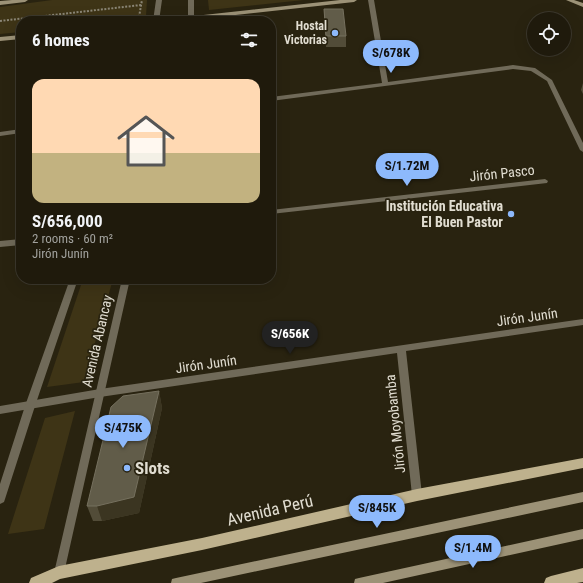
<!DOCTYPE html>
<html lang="en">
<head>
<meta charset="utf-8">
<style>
  body { margin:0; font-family:"Roboto Condensed",sans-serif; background:#272315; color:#f1f3f6; height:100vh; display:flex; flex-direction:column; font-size:15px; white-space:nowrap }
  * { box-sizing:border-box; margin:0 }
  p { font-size:13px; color:#a1a19d }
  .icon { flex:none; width:22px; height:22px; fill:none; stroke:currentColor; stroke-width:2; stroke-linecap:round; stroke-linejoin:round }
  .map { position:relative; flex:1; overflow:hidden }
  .sheet { position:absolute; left:16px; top:16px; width:260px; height:268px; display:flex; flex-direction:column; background:#1f1a0c; border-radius:16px; box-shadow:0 4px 16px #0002,0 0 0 1px #3c382d }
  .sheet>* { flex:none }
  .fabs { position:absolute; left:527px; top:12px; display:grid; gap:8px }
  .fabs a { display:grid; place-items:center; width:44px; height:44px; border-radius:50%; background:#1f1a0c; box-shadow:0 4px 16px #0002,0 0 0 1px #3c382d; font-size:20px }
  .price { position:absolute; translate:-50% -34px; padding:0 9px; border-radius:14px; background:#8db9fc; color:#111; font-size:13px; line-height:26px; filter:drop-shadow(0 1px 2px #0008) }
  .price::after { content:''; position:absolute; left:50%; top:24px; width:12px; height:9px; margin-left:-6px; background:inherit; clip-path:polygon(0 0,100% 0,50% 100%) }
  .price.on { background:#222; color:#fff }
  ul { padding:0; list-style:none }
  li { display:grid; align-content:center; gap:8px; height:212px; padding:0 16px }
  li+li { border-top:1px solid #3c382d }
  li span { display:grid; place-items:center; height:124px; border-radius:12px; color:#555 }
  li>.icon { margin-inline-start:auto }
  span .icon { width:72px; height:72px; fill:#fffc; stroke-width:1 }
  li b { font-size:17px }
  h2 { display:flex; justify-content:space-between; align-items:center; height:48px; padding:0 16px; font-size:17px }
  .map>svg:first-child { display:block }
  .green { fill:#3e3416 }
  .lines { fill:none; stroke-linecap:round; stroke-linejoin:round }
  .path { stroke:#8b8676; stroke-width:2; stroke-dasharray:2 1.5; stroke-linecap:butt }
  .minor { fill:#706a59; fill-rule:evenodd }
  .tertiary { fill:#706a59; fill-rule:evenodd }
  .secondary { fill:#9c9277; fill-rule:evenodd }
  .primary { fill:#beb18d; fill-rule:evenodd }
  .wall { fill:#524c38 }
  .shaded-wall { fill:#3b3521 }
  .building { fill:#615c49; stroke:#75705e }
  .poi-dot { fill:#8db9fc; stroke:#292310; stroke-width:1.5 }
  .labels { text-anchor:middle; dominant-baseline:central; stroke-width:3.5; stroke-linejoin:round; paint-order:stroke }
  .far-poi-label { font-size:12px; font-weight:bold; fill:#e1ddd1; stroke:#292310; text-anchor:end }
  .street-label { font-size:14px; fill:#e1ddd1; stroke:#292310 }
  .poi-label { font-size:14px; font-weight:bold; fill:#e1ddd1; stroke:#292310; text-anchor:end }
  .near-poi-label { font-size:17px; font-weight:bold; fill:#e1ddd1; stroke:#292310; text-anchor:start }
  .near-street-label { font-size:17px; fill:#e1ddd1; stroke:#292310 }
</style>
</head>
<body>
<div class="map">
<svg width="583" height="583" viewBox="0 0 583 583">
  <rect width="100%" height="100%" fill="#292310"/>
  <path class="green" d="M52,0H147L146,16L132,20L21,21V32L0,34V7Z
    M208,0H304L209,10Z
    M83,279H113L84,382L47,387Z
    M75,411L44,529L8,534L45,418Z"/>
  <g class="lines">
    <path class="path" d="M139,17L142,0
      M0,21L141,5"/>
    <path class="minor" d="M368,0H374L388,82L513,65L535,68L552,80L583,143V152L580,150L547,81L531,71L513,69L271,101V97L382,83Z
      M21,129V133L0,136V132Z
      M545,179L548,181L547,183L271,214V210Z
      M21,239V245L0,247V241Z
      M583,319V325L406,351L422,495L421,498L417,500L413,498L412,495L397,353L100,397L0,414V406L100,389Z"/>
    <path class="tertiary" d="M156,0H162L159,21H153Z
      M188,0H194V21H188Z
      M70,279H78L35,406L5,499L4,502L0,504V484L25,406Z
      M122,279H130L64,573L63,577L59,578L55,577L54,573Z"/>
    <path class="secondary" d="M12,0H28L25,2L0,5V1Z
      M340,0H357L354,2L181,21H164L167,19Z
      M566,0H574L583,3V7Z
      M21,35V39L0,41V37Z
      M583,492V502L201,583H171L172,579L176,578Z
      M583,529V539L383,583H354L355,579L359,578Z"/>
    <path class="primary" d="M583,458V468L417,501L202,550L60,579L52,583H29L31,578L59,566L202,538L417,489Z
      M583,568V582L577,583H544L546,578L551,576Z"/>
  </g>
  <path class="wall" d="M324,9L346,36V47H326L324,19Z
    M583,83V94L581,90Z
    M159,391L162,408L139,513L102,521H93L87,506Z"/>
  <path class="shaded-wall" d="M159,391L162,408L139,513L102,521L97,506Z"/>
  <path class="building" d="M324,9H343L346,36H326Z
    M159,391L134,497L97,506H87L111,407L123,396Z"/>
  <g class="poi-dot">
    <circle cx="335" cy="33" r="4"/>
    <circle cx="511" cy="214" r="4"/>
    <circle cx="127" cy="468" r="4"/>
  </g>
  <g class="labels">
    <g class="far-poi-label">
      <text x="327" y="26">Hostal<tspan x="327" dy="14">Victorias</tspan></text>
    </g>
    <g class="street-label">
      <text transform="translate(502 173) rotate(-6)">Jirón Pasco</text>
      <text transform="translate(527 317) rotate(-8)">Jirón Junín</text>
      <text transform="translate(97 341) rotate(-77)">Avenida Abancay</text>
      <text transform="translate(206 364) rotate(-8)">Jirón Junín</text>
      <text transform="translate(395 424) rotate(-96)">Jirón Moyobamba</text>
    </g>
    <g class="poi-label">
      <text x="503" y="206">Institución Educativa<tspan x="503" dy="16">El Buen Pastor</tspan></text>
    </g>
    <g class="near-poi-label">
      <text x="135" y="468">Slots</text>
    </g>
    <g class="near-street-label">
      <text transform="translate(270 510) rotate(-13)">Avenida Perú</text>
    </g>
  </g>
</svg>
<div class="fabs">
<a><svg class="icon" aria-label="locate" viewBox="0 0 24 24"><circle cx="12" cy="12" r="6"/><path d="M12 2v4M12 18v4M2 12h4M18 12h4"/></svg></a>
</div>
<b class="price" style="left:391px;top:74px">S/678K</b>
<b class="price" style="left:407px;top:187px">S/1.72M</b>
<b class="price on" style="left:290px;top:355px">S/656K</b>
<b class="price" style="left:123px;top:449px">S/475K</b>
<b class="price" style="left:377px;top:529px">S/845K</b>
<b class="price" style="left:473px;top:569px">S/1.4M</b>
<section class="sheet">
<h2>6 homes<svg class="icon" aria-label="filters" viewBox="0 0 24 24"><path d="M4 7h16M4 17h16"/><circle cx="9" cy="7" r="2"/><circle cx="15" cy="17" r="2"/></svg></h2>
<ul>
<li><span style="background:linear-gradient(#ffd9b3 60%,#c2b280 0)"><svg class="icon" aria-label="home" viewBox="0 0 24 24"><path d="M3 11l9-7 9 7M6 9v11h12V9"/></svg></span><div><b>S/656,000</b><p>2 rooms · 60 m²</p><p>Jirón Junín</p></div></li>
</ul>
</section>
</div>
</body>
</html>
